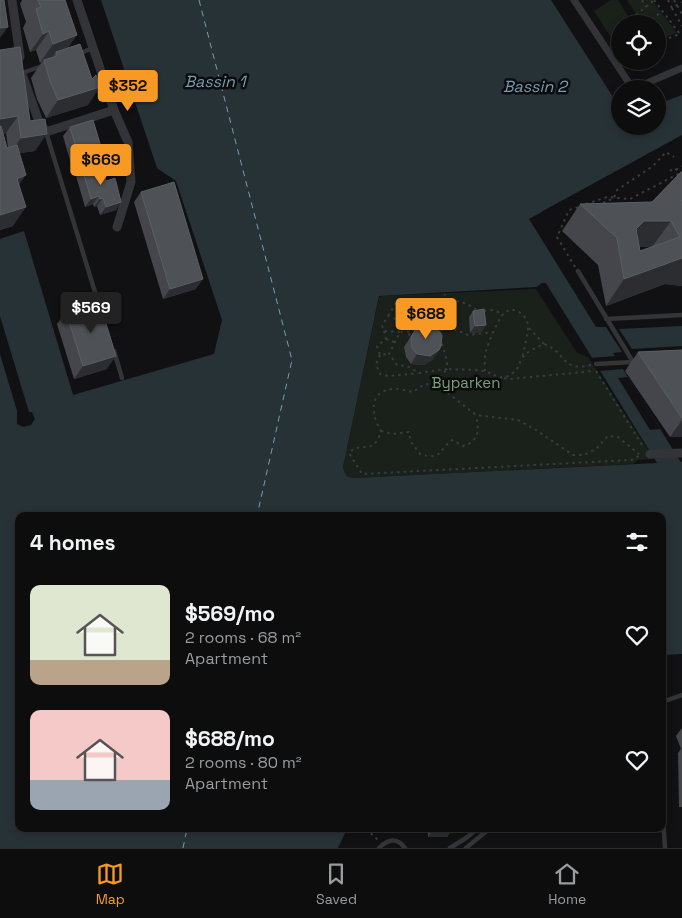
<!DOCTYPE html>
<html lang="en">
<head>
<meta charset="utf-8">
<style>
  body { margin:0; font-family:"Space Grotesk",sans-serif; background:#1b1b1c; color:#f1f3f6; height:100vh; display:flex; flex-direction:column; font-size:19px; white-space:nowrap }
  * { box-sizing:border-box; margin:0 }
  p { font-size:16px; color:#9a9c9e }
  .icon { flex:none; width:28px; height:28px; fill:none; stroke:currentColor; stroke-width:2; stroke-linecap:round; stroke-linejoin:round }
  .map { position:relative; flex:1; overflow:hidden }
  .panel { position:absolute; left:15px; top:512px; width:651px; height:320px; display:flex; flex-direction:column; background:#0d0d0e; border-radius:10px; box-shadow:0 2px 8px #0003,0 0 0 1px #2d2d2e }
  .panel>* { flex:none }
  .tools { position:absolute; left:611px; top:15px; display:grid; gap:10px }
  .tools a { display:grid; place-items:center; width:55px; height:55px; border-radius:50%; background:#0d0d0e; box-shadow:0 2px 8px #0003,0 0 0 1px #2d2d2e; font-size:25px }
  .price { position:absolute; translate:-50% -42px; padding:0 11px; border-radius:5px; background:#f89924; color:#111; font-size:16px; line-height:32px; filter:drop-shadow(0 1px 2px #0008) }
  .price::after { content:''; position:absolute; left:50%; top:30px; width:15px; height:11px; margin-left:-8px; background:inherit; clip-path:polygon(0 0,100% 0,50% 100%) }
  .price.on { background:#222; color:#fff }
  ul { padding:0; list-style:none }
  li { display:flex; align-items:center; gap:15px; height:125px; padding:0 15px }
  li span { display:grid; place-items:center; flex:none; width:140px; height:100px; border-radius:10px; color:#555 }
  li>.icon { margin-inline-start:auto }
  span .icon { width:60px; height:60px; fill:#fffc; stroke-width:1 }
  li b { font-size:21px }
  h2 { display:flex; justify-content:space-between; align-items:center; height:60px; padding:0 15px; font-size:21px }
  .tabs { display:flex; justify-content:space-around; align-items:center; height:70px; border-top:1px solid #2d2d2e; background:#0d0d0e; font-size:14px; color:#9a9c9e }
  .tabs a { display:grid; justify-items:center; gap:2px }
  .tabs .on { color:#f89924 }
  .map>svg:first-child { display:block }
  .green { fill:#19211a }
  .water { fill:#273237; fill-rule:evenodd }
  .pier { fill:#111113 }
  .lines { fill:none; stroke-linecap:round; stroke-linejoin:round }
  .ferry { stroke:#779cb1; stroke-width:1; stroke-dasharray:6 5; stroke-linecap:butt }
  .path { stroke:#383b3f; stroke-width:2; stroke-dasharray:2.5 4; stroke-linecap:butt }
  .service { stroke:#323438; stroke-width:4.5 }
  .pedestrian { stroke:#323438; stroke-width:7 }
  .minor { stroke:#323438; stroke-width:9 }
  .wall { fill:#44464b; fill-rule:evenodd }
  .shaded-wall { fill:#2b2d30 }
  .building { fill:#4e5156; stroke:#5b5f65; fill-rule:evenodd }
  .labels { text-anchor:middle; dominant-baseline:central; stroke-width:5; stroke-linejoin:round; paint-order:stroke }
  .park-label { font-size:15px; fill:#7aa078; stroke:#0c0c0e }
  .water-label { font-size:16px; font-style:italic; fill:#779cb1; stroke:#0c0c0e }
</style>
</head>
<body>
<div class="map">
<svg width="682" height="848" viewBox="0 0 682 848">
  <rect width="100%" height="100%" fill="#111113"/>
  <path class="green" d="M611,0H618L633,24H620V51L594,11Z
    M627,0H652L677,33L658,40V24H642Z
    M536,289L577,353L588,357L654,459L638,460L633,464L357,478C349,478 344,476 343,467L379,298L382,296Z"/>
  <path class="water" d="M101,0H551L620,108V126H658V104L682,95V135L529,219L596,327H606L622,352L613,353L680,461L682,462V654L663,655L662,516H19V829H347L338,848H0V354L17,411V424L23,427L31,425L35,419L32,412H29L0,316V239L24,231L73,395L214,354L222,320L176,181L157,168ZM542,283H546L549,288L657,463L355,478C348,478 344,475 343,467L379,296L536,287Z
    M682,326V346L632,349L619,329Z"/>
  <path class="pier" d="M681,136L678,140L543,213L541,212Z
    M616,356L624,369L598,371L589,358Z
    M628,377L660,429L650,430L618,378Z"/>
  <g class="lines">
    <path class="ferry" d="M199,0L292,360L257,516
      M183,848L187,829"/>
    <path class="path" d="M642,0L646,7
      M654,0L680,34L661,41L660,31L658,30
      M668,0L672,8L682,2
      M674,0L682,14
      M672,8L682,26
      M636,15L654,0
      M647,24L662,11
      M676,170L682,166
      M670,171L674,168L680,172
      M603,203L614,198L617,190L653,166L666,152L674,157
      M586,204L607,197L630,199L682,172
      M575,267L557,237L569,210L579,207
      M411,304C427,303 449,297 464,303C470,305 474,309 479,311
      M484,311L493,310L503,314
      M388,316L395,304H411L409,324
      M529,328L544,344
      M441,330L454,329L468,335L495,332
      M384,331L386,339L377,346L380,355L387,354
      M416,331L400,332L389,354L397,365L407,366L419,373L447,369V361L441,341
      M400,332L384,331L382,326L388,316L409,324L408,331L410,337
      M440,334L445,294
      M386,339L394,342
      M380,355L376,364L380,374L389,376L418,373
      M591,365C560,372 568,353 544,344C536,348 526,351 521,360C519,365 518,369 513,373C500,383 495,373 483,371C472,369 459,370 447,369L435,383L476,415L518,420L536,430L573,455H584L596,449L608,436L618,437L639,454
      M485,371C485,365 484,357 486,351C488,344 499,317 504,313C515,304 529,317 528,328C527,338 524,349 522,359
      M596,371L644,448
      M504,378L510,379L594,371
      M435,383L423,385L413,392C407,391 399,388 393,389C368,391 371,415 381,431C374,457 361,440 349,453L362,474L631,460L635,459L639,455
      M381,431L393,434L409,432L411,442L420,454C442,461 438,450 452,440L463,446C480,441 479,429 476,415
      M366,829L379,841"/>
    <path class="service" d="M78,54L93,48
      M22,73L42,66
      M46,132L99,305
      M578,271L633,362
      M606,319L682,315
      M114,351L122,378
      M596,364L633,362
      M662,702L682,695
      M662,802L665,848
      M379,848C388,839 397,837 405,848
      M450,848L466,838L477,829
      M466,848L489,829"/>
    <path class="pedestrian" d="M574,0L633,89L682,68"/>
    <path class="minor" d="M12,0L20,57
      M77,0L114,110L128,142L131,182L117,227
      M23,77L38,119L46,132L114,110
      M650,454L682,453"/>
  </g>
  <path class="wall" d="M22,0H65L69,48L88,105L46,118L37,99L31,78L42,62L40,63L36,50L30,52L23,28L26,22L20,4Z
    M0,50L30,121L35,151L20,153L19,186L13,226L0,230ZM6,133L8,148H7L3,134Z
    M70,127L101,147L94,157L71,164L63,136Z
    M82,168L106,181L121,202L116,210L100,215L97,206L94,207L93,204L85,207L76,176Z
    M682,171V286L665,284L606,306L598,265L562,231L580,204L652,202ZM639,247H651L640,251Z
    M141,192L196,289L163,299L134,202Z
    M473,311L486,325L481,332L470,333L469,317Z
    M66,312L107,369L74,379L57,324Z
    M417,327L439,350L432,360L424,365L411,364L406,357L404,347Z
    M682,350V437H670L625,371L638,352Z
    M682,728V807H679L678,753L681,749L676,736Z
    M428,829H452L447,837H428Z"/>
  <path class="shaded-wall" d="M8,27L0,38V28Z
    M49,31L36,50L30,52L43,34Z
    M77,35L64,54L57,56L56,52L51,59L44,60L42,62L40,63L53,44Z
    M100,87L88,105L46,118L58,100Z
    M18,116L6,133L0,134V119Z
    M47,134L35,151L9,155L21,138Z
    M101,147L94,157L71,164L78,154Z
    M26,175L13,194L17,179Z
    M99,196L93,204L85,207L91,199Z
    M103,198L97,206L94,207L100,199Z
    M682,200V207L671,221L652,247H625L636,229L644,221Z
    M121,202L116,210L100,215L106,207Z
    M26,207L13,226L0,230V215Z
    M682,258V286L665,284L606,306L624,279Z
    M203,279L196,289L163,299L170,289Z
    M486,325L481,332L470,333L475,326Z
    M439,350L432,360L424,365L411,364L417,354Z
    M116,356L107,369L74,379L83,366Z
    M682,420V437H670Z
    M452,830L447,837H428L432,831Z"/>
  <path class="building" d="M0,0H4L8,27L0,28Z
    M38,0H65L77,35L53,44L49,31L43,34L36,9L41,7Z
    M80,44L92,79L96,75L100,87L58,100L50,81L44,60L57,56L56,52Z
    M20,47L30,121L45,119L47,134L21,138L18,116L0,119V50Z
    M93,120L101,147L78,154L70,127Z
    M0,126H1L7,148L17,145L26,175L17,179L26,207L0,215Z
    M100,164L106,181L115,178L121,202L106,207L103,198L100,199L99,196L91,199L82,168Z
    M682,171V200L681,201H682V258L624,279L617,238L580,204L652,202ZM644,221H671L680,237L640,251L636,229Z
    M174,182L203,279L170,289L141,192Z
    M99,301L116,356L83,366L66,312Z
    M484,309L486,325L475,326L473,311Z
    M426,324L431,325L439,331L442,335L441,346L439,350L430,356L417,354L412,348L411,337L417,327Z
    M682,350V418L638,352Z
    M432,829H452V830L432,831Z"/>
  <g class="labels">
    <g class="park-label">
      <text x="466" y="382">Byparken</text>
    </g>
    <g class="water-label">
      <text x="215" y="81">Bassin 1</text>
      <text x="535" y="86">Bassin 2</text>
    </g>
  </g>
</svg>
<div class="tools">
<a><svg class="icon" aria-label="locate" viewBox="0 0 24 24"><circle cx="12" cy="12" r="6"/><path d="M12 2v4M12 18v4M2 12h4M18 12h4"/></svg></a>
<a><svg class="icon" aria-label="layers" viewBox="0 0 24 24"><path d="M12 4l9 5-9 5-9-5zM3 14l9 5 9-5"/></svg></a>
</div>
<b class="price" style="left:128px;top:112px">$352</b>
<b class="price" style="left:101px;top:186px">$669</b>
<b class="price on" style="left:91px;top:334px">$569</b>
<b class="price" style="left:426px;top:340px">$688</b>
<section class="panel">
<h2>4 homes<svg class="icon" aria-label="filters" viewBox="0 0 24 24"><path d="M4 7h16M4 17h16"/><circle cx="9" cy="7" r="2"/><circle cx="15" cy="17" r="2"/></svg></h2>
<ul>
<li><span style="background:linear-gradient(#dfe7d0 75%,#b9a48a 0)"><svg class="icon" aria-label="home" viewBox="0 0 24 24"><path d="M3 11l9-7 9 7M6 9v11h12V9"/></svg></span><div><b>$569/mo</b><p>2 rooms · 68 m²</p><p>Apartment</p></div><svg class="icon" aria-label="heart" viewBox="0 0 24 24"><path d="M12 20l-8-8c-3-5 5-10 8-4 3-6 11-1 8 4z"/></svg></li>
<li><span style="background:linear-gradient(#f6c9c9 70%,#9aa5b1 0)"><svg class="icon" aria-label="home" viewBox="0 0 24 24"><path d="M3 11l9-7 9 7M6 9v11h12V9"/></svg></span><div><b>$688/mo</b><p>2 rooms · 80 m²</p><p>Apartment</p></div><svg class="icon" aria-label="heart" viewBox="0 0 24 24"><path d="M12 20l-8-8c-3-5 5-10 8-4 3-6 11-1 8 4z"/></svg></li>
</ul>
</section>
</div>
<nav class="tabs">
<a class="on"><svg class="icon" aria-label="map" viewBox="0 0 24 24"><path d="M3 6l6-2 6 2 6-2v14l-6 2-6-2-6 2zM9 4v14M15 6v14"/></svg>Map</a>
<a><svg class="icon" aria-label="saved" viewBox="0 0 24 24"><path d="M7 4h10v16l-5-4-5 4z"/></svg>Saved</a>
<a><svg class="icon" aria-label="home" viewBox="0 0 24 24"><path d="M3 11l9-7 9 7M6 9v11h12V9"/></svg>Home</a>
</nav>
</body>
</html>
